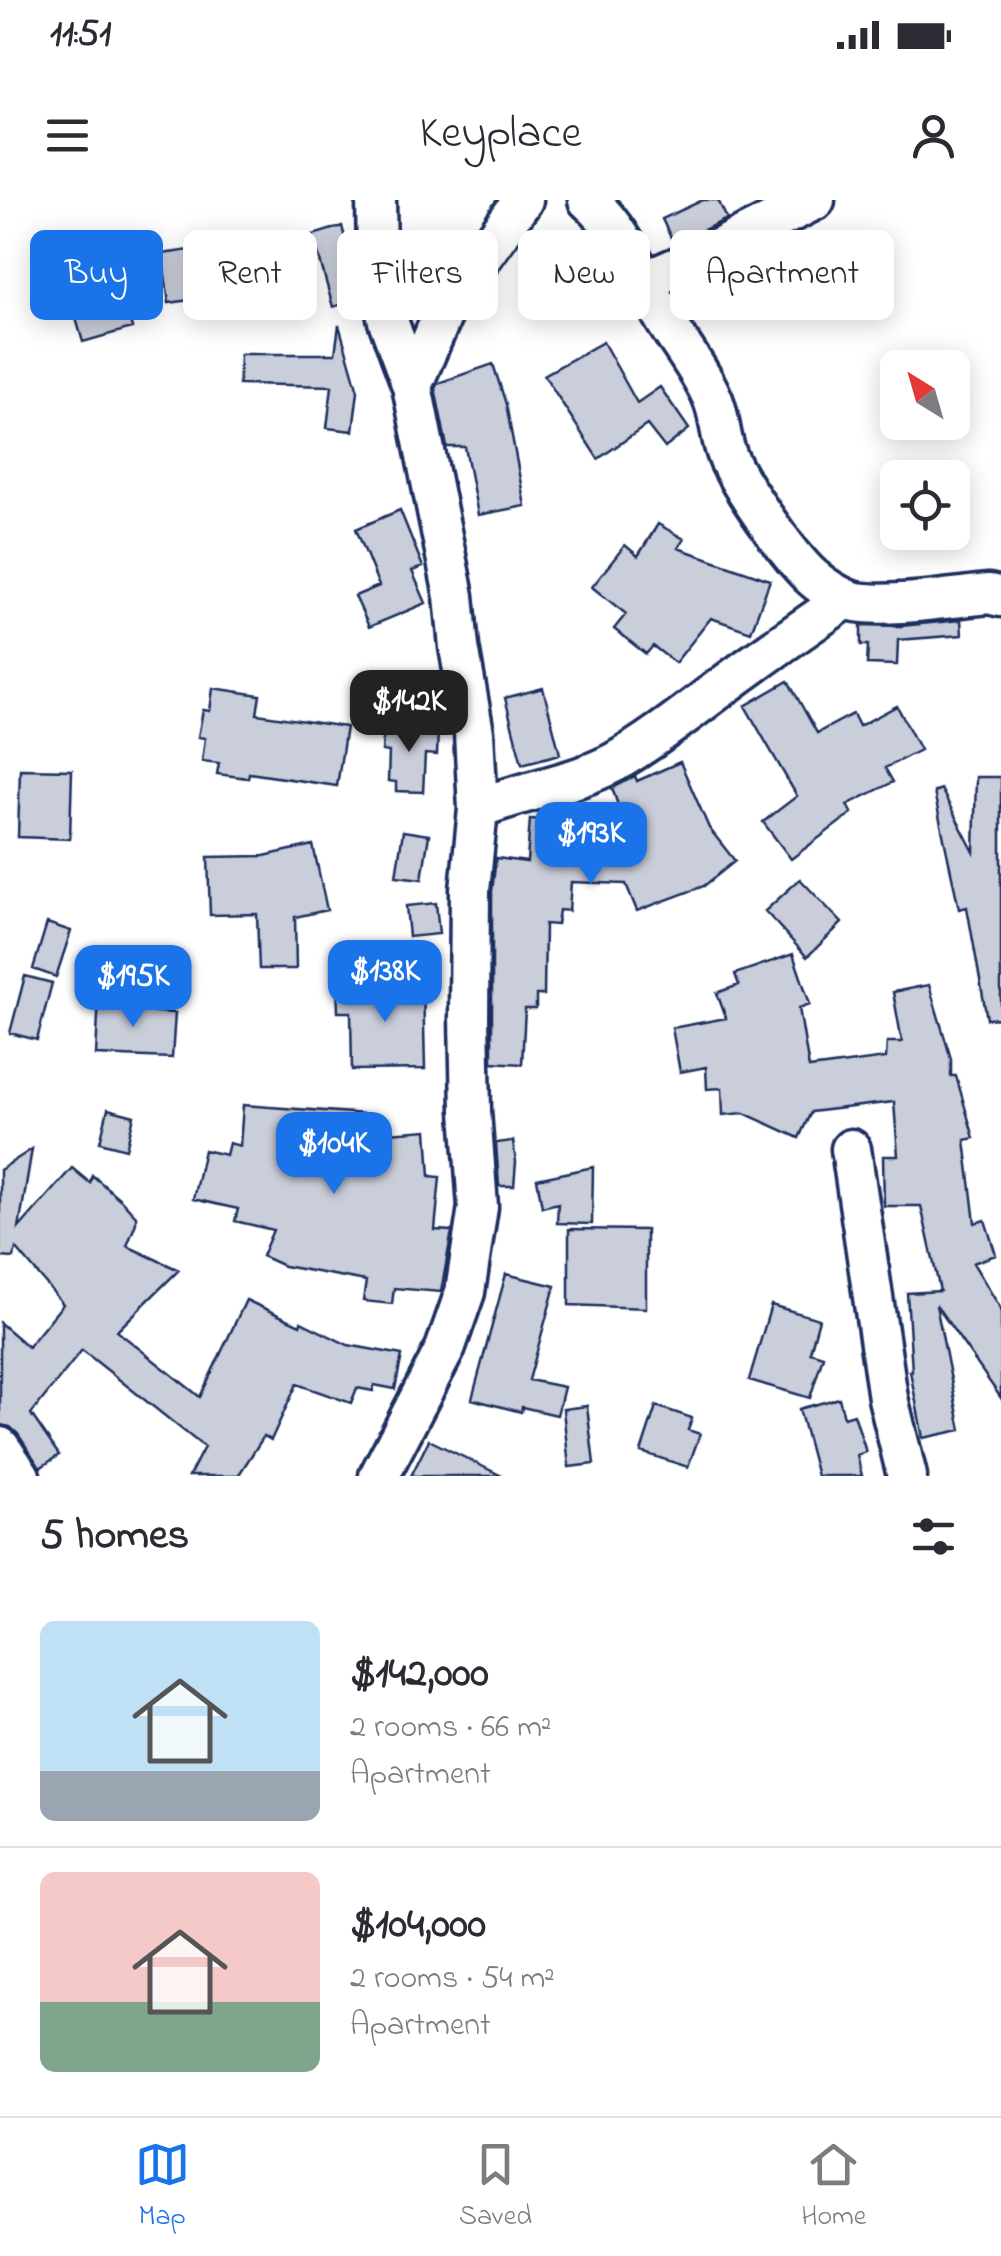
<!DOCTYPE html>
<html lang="en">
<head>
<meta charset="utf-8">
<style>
  body { margin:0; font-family:"Indie Flower",sans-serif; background:#f2f2f3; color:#2b2b33; height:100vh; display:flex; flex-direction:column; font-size:38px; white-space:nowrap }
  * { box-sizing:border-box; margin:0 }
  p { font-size:32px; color:#7c7c81 }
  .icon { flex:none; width:55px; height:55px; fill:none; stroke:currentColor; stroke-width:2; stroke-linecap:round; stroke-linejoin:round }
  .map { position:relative; height:1276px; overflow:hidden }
  .side { display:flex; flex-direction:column; background:#fff; flex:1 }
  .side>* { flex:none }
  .guide { position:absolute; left:30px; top:30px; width:942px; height:90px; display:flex; gap:20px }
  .needle { width:65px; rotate:323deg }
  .controls { position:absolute; left:880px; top:150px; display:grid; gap:20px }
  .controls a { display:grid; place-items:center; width:90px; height:90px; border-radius:15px; background:#fff; box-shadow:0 5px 25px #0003; font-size:50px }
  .price { position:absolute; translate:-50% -85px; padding:0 22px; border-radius:20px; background:#1a73e8; color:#fff; font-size:32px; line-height:65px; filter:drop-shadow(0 2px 5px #0008) }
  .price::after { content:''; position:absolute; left:50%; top:60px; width:30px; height:22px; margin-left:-15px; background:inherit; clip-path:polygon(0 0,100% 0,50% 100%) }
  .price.current { background:#222; color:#fff }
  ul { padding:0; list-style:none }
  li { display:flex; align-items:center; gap:30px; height:250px; padding:0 40px }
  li+li { border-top:2px solid #e1e1e2 }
  li span { display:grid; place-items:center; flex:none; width:280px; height:200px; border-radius:15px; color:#555 }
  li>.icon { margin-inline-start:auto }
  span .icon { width:120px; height:120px; fill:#fffc; stroke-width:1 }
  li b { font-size:42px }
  h2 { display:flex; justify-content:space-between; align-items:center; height:120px; padding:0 40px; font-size:42px }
  .pill { padding:0 35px; border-radius:15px; background:#fff; box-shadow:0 5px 25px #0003; font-size:35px; line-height:90px }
  .pill.current { background:#1a73e8; color:#fff }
  .status { display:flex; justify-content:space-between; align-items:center; height:70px; padding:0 50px; background:#fff; direction:ltr }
  .status svg { height:28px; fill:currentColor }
  header { display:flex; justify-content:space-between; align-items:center; height:130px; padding:0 40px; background:#fff; font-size:45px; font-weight:600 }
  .dock { display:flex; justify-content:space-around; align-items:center; height:140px; border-top:2px solid #e1e1e2; background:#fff; font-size:28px; color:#7c7c81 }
  .dock a { display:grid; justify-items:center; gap:5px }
  .dock .current { color:#1a73e8 }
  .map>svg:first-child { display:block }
  .building { fill:#caceda; stroke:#1b2f5e; stroke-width:2.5 }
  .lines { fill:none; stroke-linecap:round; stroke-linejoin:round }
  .street-casing { stroke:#1b2f5e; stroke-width:45 }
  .street { stroke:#fff; stroke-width:38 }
</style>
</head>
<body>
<div class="status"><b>11:51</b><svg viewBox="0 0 49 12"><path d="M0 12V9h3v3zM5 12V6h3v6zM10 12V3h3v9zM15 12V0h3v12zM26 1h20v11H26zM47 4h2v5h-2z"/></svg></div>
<header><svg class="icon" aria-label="menu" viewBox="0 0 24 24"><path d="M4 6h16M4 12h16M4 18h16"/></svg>Keyplace<svg class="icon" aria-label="person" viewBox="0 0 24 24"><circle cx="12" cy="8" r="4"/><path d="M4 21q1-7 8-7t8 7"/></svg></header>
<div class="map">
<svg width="1001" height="1276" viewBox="0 0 1001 1276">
  <rect width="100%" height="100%" fill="#fff"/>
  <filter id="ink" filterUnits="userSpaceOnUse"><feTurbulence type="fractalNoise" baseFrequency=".01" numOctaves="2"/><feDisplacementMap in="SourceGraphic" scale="20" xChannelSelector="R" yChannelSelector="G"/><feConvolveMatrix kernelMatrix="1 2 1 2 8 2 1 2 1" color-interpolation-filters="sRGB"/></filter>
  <g filter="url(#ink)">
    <path class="building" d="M703,0H718L727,19L674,44L662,19Z
      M342,26L360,99L333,107L313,35Z
      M406,30L444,37L435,83L403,79L400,59Z
      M210,47L217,96L169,103L162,54Z
      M115,66L132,128L83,142L65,81Z
      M339,125L358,191L353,231L327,228L332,186L239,184L240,154H335Z
      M603,142L637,203L660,187L689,229L665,248L647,225L598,259L544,175Z
      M493,164L506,204L525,306L478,315L465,247H447L435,188L438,183Z
      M400,310L423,367L412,371L426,403L369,427L355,396L379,386L356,329Z
      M658,324L684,339L678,348L770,380L751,432L711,418L675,463L653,446L646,454L614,429L626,414L592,387L625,345L638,356Z
      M961,420L962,435L898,440L897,465L867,464L868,445H861V425L901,426Z
      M788,481L817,533L853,514L859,526L897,506L920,550L885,568L893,582L847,605L852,613L791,659L763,622L797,596L745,506Z
      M213,488L260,495L257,514L346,527L337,586L249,573L248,578L217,574L219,563L202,561L205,538L198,537L203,510L210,511Z
      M543,488L560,554L522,564L505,498Z
      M384,525L438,528L437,555L425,554L423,592L396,591V582L388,581L389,552L382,551Z
      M680,562L709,628L735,661L704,686L637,711L626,684L571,682L569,711L559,710L557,725L545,724L544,795H536V809H525L522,864L492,862V691L496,658L527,662L530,619L557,621V628L575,630L573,658L638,662L612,588L635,576L637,581Z
      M20,569L72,570L70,639L18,637Z
      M976,577H1001V818L987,819L967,707L959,709L934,592L941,589L974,652Z
      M403,631L429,635L422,679L396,676Z
      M313,645L327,710L295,717L296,769H259L257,714L210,715L208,657L264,656Z
      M800,679L842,723L807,757L765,711Z
      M436,703L439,734L409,737L406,706Z
      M47,723L71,731L56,777L33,769Z
      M793,754L810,804L799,808L809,868L886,858L887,842H902L893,792L929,785L951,859V876H956L974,938L965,940L975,1023L985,1020L996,1055L973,1063L1001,1109V1198L936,1105L961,1230L923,1238L910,1171H912L907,1093L940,1091L921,1006H884L883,956H898L894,902L811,912L799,938L744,913L723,915L722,888L707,889L706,867L680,872L672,828L726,818L717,793L739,785L735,774Z
      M25,776L52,783L37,840L10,833Z
      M423,783L425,869L352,870L351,812H338L337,784Z
      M99,795L130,797L129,810L175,813L172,858L96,855Z
      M243,905L365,914L363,935L427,930L430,976L440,977L435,1030L452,1031L441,1092L394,1088L392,1104L363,1101L366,1081L284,1066L262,1056L273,1030L235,1021L238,1009L193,999L204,950L226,955L229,943L240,946Z
      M108,909L134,916L126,949L100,942Z
      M513,941L516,962L514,986H499L496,943Z
      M32,949L19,1028L72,968L90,983L92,975L121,1000L136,1016V1023L127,1046L179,1070L117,1131L200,1197L246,1100L300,1125L301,1122L348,1145L402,1155L395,1189L374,1185L373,1191L357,1188L351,1203L297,1184L271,1240L264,1236L238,1276H189L204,1247L82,1150L31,1214L59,1255L40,1268L18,1234L10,1227L0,1225V1123L28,1147L63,1104L16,1048L14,1058L0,1057V970Z
      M593,967L592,1024L557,1023L558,1003L542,1007L537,979Z
      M569,1029L646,1030V1108L569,1105Z
      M506,1074L555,1086L529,1180L564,1187L557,1215L522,1207L521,1212L472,1199Z
      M771,1105L819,1119L810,1152L823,1156L810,1198L749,1180Z
      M839,1198L844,1217L854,1214L866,1252L857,1255L862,1276H817L799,1209Z
      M587,1206L594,1264L569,1267L563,1209Z
      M656,1206L692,1218L688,1230L700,1234L688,1267L641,1252Z
      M429,1240L502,1276H411Z"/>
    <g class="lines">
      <defs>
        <path id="street" d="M376,0L377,56L381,88L388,121L412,186L454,396L459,447L474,533L478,609L470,690L469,818L471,911L478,1007L465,1092L445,1149L379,1276
          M588,0C625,32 641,81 666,122C681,146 698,168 710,193C720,212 719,233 726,252C735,280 791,359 813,378C823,387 840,397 852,401C884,409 954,397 989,394L1001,397
          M645,81L712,52L815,0
          M412,186L446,107L523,0
          M478,609C522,590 572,585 615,562C650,542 683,516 715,492C758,460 802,429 846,399
          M851,949L888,1198L907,1276
          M0,1247L20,1276"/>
      </defs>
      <use href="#street" class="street-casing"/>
      <use href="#street" class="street"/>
    </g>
  </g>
</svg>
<div class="controls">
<a><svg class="needle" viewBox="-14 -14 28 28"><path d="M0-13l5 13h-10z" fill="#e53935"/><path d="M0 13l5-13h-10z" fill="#7c7c81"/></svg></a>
<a><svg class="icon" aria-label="locate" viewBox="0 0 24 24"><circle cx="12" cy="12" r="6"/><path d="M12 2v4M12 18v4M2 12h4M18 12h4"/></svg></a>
</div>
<b class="price current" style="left:409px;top:555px">$142K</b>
<b class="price" style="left:591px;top:687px">$193K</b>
<b class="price" style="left:385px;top:825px">$138K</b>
<b class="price" style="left:133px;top:830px">$195K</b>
<b class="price" style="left:334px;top:997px">$104K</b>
<div class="guide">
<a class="pill current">Buy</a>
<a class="pill">Rent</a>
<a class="pill">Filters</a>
<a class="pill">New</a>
<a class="pill">Apartment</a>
</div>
</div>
<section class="side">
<h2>5 homes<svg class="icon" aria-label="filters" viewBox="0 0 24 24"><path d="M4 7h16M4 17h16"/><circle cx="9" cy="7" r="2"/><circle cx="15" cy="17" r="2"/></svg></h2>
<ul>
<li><span style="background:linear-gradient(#bfe0f5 75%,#9aa5b1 0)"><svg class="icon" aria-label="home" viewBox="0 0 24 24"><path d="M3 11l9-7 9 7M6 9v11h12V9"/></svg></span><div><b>$142,000</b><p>2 rooms · 66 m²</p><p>Apartment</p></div></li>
<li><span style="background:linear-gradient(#f6c9c9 65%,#7fa58c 0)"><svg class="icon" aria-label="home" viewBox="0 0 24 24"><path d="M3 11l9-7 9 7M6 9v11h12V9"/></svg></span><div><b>$104,000</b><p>2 rooms · 54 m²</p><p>Apartment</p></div></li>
</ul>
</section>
<nav class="dock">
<a class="current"><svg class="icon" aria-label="map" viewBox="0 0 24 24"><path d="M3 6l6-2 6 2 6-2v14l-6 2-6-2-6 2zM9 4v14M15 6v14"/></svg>Map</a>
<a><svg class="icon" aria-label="saved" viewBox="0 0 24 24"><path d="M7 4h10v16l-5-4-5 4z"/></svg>Saved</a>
<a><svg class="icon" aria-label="home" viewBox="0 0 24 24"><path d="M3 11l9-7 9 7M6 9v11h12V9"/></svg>Home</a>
</nav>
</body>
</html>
